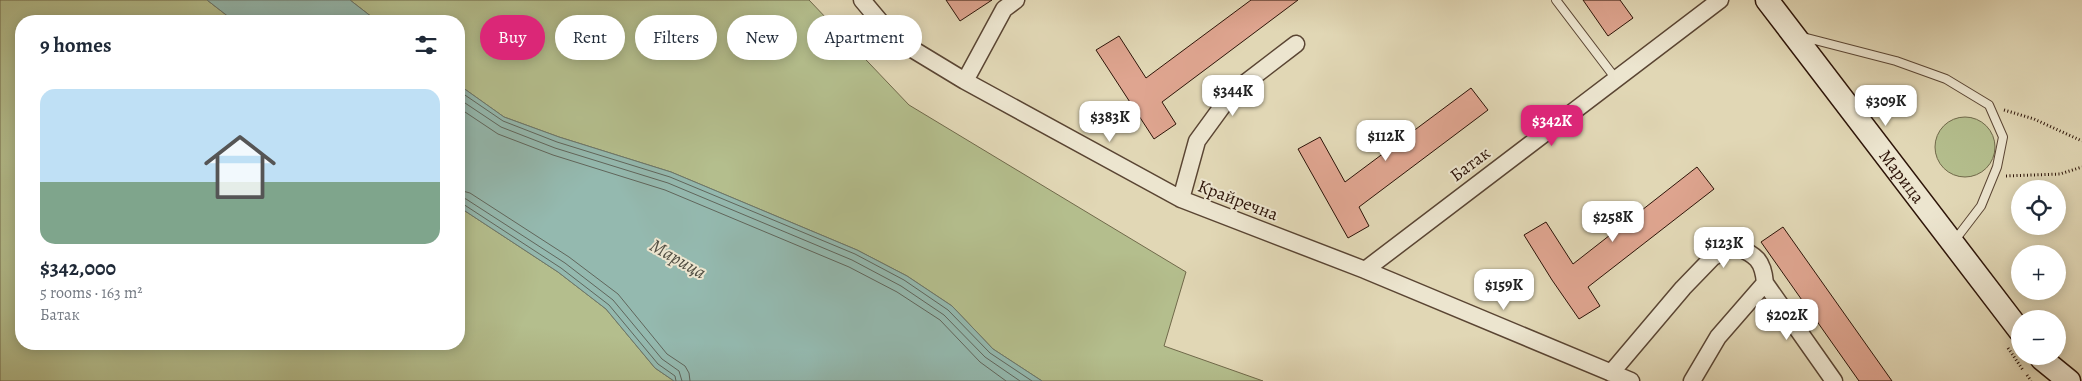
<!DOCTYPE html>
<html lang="en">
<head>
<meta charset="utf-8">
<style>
  body { margin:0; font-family:Alegreya,serif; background:#f6f6f7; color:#1f2937; height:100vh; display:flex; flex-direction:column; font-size:19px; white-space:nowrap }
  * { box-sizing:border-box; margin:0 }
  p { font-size:16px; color:#747a83 }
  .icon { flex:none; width:28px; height:28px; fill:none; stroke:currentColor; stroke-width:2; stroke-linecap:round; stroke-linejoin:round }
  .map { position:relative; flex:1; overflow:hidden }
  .side { position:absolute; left:15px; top:15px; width:450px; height:335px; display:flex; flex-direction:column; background:#fff; border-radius:20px; box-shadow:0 2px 12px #0003 }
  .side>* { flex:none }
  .top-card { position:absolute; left:480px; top:15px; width:475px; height:45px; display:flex; gap:10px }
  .controls { position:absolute; left:2011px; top:180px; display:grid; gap:10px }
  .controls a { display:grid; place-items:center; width:55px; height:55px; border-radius:50%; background:#fff; box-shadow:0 2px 12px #0003; font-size:25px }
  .price { position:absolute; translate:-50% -42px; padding:0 11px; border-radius:10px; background:#fff; color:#222; font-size:16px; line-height:32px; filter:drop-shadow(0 1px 2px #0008) }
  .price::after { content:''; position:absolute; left:50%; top:30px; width:15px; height:11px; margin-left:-8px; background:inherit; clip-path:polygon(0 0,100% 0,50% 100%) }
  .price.selected { background:#db2777; color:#fff }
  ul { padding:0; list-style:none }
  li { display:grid; align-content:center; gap:10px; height:265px; padding:0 25px }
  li+li { border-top:1px solid #e0e1e3 }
  li span { display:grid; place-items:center; height:155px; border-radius:15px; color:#555 }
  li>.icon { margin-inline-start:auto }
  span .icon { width:90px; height:90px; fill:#fffc; stroke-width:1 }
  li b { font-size:21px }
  h2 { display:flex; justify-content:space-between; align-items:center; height:60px; padding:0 25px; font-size:21px }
  .tag { padding:0 18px; border-radius:22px; background:#fff; box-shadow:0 2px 12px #0003; font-size:18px; line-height:45px }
  .tag.selected { background:#db2777; color:#fff }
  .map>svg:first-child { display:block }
  .green { fill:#b4be8d; stroke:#70694a }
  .water { fill:#94b9af; stroke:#6b776c }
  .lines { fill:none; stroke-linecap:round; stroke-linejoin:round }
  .shore { stroke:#60665c; stroke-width:1 }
  .building { fill:#dfa590; stroke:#2d1408 }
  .lane-casing { stroke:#5a4533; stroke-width:10 }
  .street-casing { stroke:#5a4533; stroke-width:19 }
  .secondary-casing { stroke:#2d1408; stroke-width:25 }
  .path { stroke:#2d1408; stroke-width:3; stroke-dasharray:1 2.5; stroke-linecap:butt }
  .lane { stroke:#ece5cf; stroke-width:8 }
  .street { stroke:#ece5cf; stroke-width:16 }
  .secondary { stroke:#ece5cf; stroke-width:22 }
  .labels { text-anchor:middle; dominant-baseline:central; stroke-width:4; stroke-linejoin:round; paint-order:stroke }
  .street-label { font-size:18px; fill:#2d1408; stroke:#ece5cf }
  .water-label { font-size:19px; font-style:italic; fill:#514e42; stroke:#ece5cf }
</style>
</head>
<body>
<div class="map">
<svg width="2082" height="381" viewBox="0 0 2082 381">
  <rect width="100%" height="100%" fill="#e1d7b5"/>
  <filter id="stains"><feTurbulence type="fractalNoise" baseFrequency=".004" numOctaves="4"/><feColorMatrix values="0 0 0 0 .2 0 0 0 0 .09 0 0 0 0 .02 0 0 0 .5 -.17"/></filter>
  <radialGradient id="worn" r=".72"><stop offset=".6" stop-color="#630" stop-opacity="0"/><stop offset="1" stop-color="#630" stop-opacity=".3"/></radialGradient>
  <path class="green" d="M0,0H207L234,21H21V344H459V207L558,272L606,309L655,368L674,381H0Z
    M350,0H809L909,105L1186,272L1164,346L1263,381H1042L993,349L952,306L907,276L857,250L671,172L559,137L504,117L459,85V21H377Z
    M1935 147a30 30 0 1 1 60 0a30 30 0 1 1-60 0Z"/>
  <path class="water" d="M207,0H350L377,21H234Z
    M459,85L504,117L559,137L671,172L857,250L907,276L952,306L993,349L1042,381H674L655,368L606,309L558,272L459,207Z"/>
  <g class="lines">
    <path class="shore" d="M459,91L503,121L557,142L670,177L855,254L904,280L948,310L990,353L1032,381
      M459,99L501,127L555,148L668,183L852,260L901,286L944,315L985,357L1020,381
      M459,108L498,134L553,155L665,190L849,267L897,292L940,320L980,362L1006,381
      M459,190L470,193L569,257L618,294L667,354L685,366L689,373L690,381
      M459,197L466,199L565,263L613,300L662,359L679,371L682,381
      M459,204H463L561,268L609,305L658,364L675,376L676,381"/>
  </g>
  <path class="building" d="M946,0H992L960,21Z
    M1251,0H1298L1162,102L1176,124L1154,139L1096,50L1119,36L1146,78Z
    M1583,0H1620L1633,18L1608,36Z
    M1471,88L1488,110L1359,207L1369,226L1348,238L1298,149L1320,137L1345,182Z
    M1697,167L1714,189L1588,287L1600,306L1579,319L1552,280L1524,235L1546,222L1573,264Z
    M1783,227L1892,381H1859L1761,242Z"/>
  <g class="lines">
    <defs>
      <path id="lane" d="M1556,0L1616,79
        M1803,37L1896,61L1946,79L1989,105L2003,137L1997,167L1981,206L1955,240"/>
      <path id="street" d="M862,0L894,38L965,81L1181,199L1365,270L1631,381
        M965,81L1004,9L1016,0
        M1181,199L1197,141L1232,93L1296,44
        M1365,270L1720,0
        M1765,283L1834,381
        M1611,373L1683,288L1713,257L1735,246C1756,255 1763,260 1765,283L1718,337L1692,381"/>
      <g id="secondary">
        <path id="s1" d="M1767,0L2020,331"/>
        <path d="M2042,359L2069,381"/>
      </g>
    </defs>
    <use href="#lane" class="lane-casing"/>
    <use href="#street" class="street-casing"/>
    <use href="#secondary" class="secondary-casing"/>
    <path class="path" d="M2004,110L2034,119L2082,141
      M2006,176L2060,174L2082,167
      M2008,348L2023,370
      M2027,375L2031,381"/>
    <use href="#lane" class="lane"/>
    <use href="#street" class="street"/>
    <use href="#secondary" class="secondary"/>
  </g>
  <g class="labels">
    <g class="street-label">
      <text transform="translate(1470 164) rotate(-37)">Батак</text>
      <text stroke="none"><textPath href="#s1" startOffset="222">Марица</textPath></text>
      <text transform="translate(1238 200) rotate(21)">Крайречна</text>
    </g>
    <g class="water-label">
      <text transform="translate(678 259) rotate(30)">Марица</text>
    </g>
  </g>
  <rect width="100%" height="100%" filter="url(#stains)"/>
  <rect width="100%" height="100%" fill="url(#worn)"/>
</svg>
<div class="controls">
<a><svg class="icon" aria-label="locate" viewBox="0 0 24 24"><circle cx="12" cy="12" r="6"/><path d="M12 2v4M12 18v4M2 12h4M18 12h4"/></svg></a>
<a>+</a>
<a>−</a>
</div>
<b class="price" style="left:1233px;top:117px">$344K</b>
<b class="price" style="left:1886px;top:127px">$309K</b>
<b class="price" style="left:1110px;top:143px">$383K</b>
<b class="price selected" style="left:1552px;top:147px">$342K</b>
<b class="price" style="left:1386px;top:162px">$112K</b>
<b class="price" style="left:1613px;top:243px">$258K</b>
<b class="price" style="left:1724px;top:269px">$123K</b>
<b class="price" style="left:1504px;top:311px">$159K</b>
<b class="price" style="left:1787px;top:341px">$202K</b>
<div class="top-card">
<a class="tag selected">Buy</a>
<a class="tag">Rent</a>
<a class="tag">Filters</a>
<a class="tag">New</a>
<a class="tag">Apartment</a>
</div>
<section class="side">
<h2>9 homes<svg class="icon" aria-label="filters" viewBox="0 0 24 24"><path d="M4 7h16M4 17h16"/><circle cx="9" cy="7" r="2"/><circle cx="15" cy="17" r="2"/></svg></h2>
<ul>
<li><span style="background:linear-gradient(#bfe0f5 60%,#7fa58c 0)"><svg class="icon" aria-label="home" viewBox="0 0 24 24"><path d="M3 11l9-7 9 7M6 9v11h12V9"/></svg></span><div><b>$342,000</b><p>5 rooms · 163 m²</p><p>Батак</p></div></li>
</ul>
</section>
</div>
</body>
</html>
